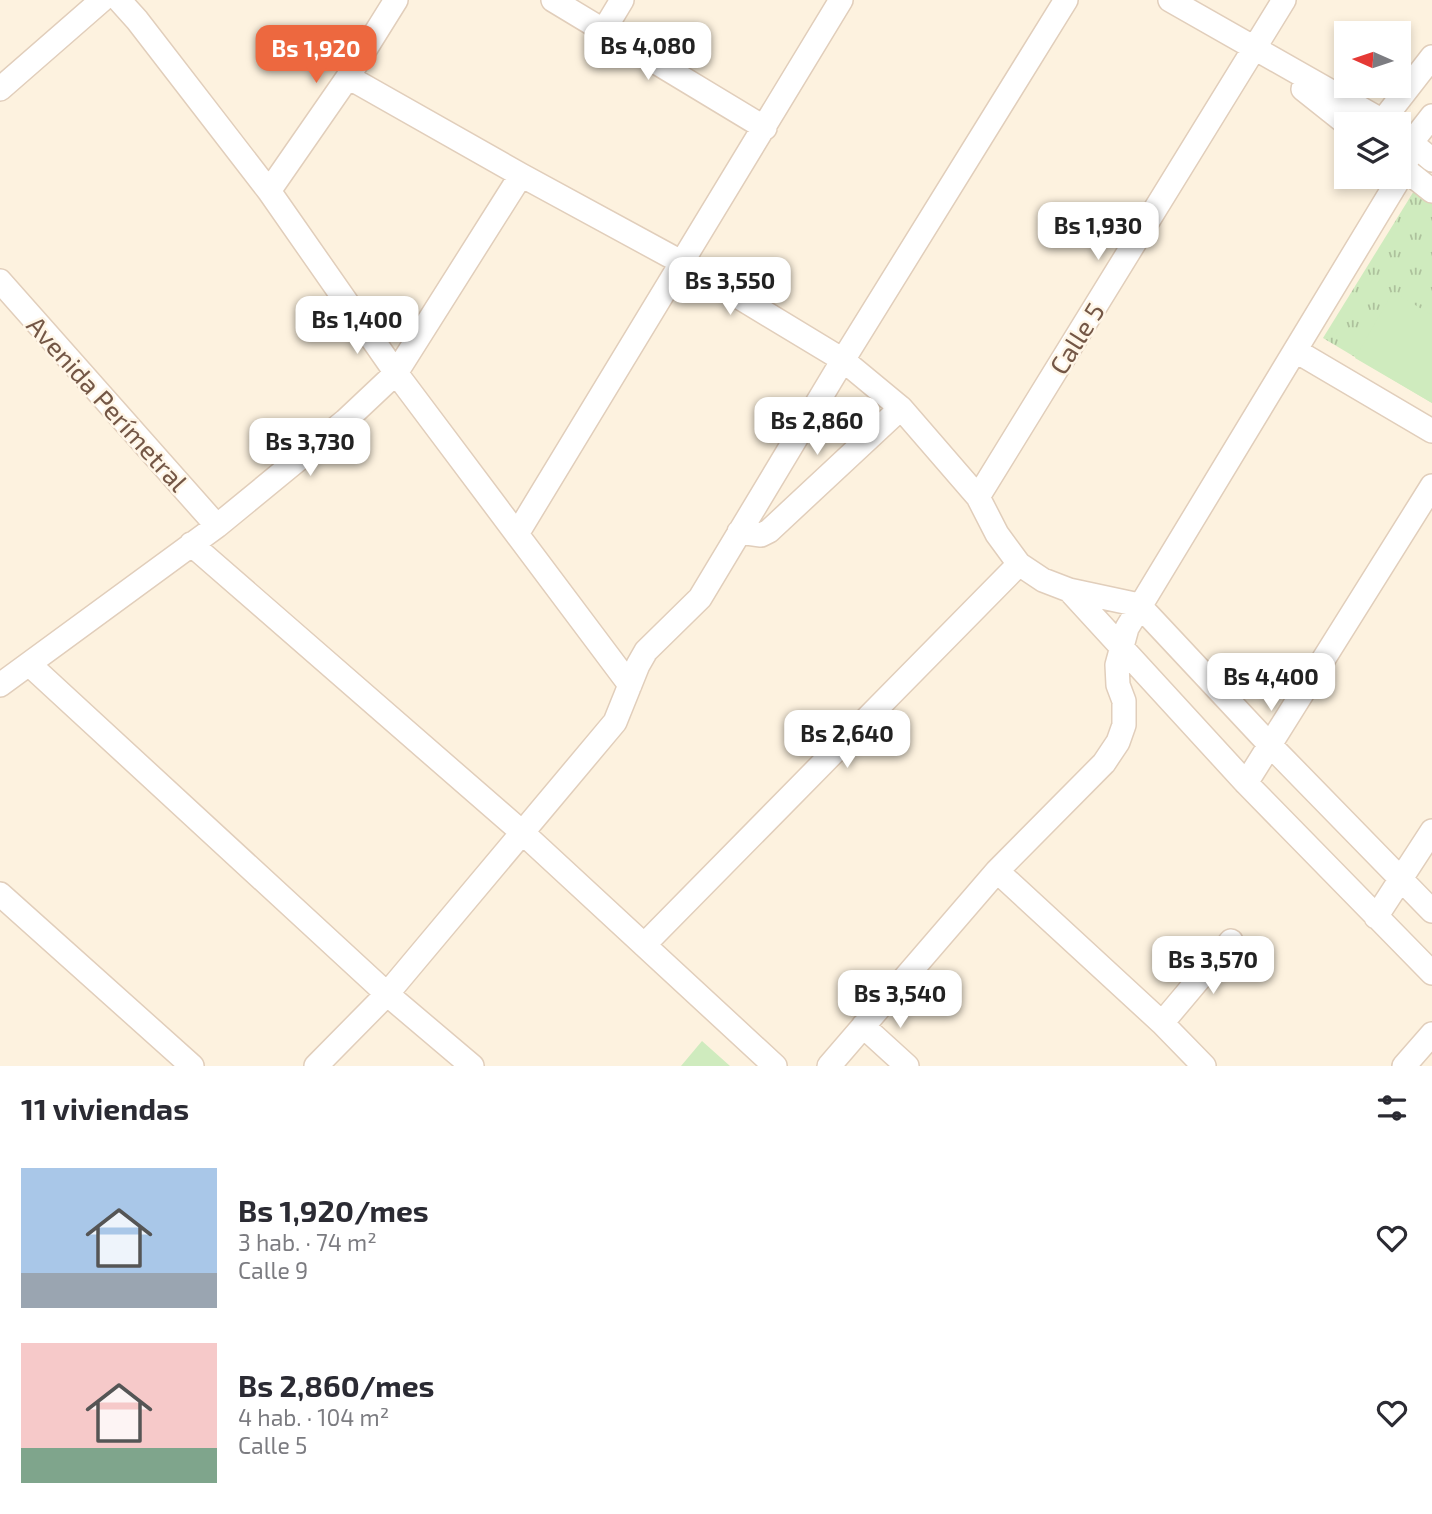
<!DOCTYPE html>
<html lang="es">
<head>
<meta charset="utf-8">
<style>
  body { margin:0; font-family:"Exo 2",sans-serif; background:#f7f7f7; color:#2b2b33; height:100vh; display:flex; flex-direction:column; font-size:26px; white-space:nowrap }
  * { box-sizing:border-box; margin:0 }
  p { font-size:23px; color:#7c7c81 }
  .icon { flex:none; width:38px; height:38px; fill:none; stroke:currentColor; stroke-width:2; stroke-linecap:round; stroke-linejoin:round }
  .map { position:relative; height:1066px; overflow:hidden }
  .details { display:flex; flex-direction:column; background:#fff; flex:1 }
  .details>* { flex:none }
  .needle { width:46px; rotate:273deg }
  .fabs { position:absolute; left:1334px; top:21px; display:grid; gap:14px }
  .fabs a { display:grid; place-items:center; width:77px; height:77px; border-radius:0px; background:#fff; box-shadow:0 4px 10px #0003; font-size:35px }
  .price { position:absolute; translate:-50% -60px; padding:0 16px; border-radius:14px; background:#fff; color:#222; font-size:23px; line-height:46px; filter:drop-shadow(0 2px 4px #0008) }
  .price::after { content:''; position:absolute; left:50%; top:42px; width:21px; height:16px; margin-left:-10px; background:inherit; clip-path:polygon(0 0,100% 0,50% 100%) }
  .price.active { background:#ed683f; color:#fff }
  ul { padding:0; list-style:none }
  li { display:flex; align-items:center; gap:21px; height:175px; padding:0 21px }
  li span { display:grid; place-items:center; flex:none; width:196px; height:140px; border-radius:0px; color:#555 }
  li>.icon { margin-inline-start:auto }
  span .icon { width:84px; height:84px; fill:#fffc; stroke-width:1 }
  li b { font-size:30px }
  h2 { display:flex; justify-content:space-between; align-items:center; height:84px; padding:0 21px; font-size:30px }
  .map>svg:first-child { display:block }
  .grass { fill:url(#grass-tufts) }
  .pitch { fill:#cfebbe }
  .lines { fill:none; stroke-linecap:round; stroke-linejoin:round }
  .minor-casing { stroke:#e1cebb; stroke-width:26 }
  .minor { stroke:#fff; stroke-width:23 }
  .labels { text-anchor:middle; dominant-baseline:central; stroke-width:5; stroke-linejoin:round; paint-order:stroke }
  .street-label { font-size:26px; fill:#745746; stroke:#fff6e7 }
</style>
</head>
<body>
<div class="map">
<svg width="1432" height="1066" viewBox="0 0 1432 1066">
  <defs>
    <pattern id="grass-tufts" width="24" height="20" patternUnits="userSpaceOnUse" patternTransform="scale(1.75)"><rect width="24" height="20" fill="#cfebbe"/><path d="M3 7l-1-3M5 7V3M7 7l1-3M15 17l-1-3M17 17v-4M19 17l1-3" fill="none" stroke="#adc19c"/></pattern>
  </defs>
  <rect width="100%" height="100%" fill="#fdf2df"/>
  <path class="grass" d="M1417,186L1432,198V403L1323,338Z"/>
  <path class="pitch" d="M1393,292L1432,315V403L1355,358Z
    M702,1041L730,1066H681Z"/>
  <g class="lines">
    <defs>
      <path id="minor" d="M119,0L137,20L269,191L396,373L630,685
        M553,0L765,128
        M1170,0L1388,124
        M604,30L622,0
        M348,77L521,175L681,262L843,360L901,408L978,497L997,534L1019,564L1043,580L1069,590L1139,605L1270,745L1432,911
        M0,89L102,0
        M1303,89L1347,124
        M1380,124L1432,57
        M1402,135L1432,160
        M1398,164L1432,191
        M269,191L348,77L396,0
        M0,281L217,526
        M1296,351L1432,431
        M978,497L1284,0
        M739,532L761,535L769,531L901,408
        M517,534L841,0
        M191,544L524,834L775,1066
        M1069,590L1246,783L1432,973
        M30,665L387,994L472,1066
        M0,685L217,526L345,421L396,373L521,175
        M1246,783L1432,486
        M997,871L1162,1023L1204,1066
        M0,894L192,1066
        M1376,917L1432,831
        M644,945L1019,564
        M1162,1023L1231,941
        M863,1026L907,1066
        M316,1066L387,994L615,722L638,665L646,651L700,598L843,360L1066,0
        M829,1066L997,871L1104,763L1118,742L1124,725V701L1118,685L1117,665L1127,628L1405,169L1411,143L1432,116
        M1404,1066L1432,1034"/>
    </defs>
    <use href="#minor" class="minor-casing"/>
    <use href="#minor" class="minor"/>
  </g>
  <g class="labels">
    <g class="street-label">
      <text transform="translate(1076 338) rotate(-58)">Calle 5</text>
      <text transform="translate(108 403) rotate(48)">Avenida Perímetral</text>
    </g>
  </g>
</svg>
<div class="fabs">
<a><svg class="needle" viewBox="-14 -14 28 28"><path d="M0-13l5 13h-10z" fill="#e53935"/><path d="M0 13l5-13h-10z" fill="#7c7c81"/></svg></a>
<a><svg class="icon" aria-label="layers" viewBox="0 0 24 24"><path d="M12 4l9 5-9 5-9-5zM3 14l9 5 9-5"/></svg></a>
</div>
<b class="price" style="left:648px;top:82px">Bs 4,080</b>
<b class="price active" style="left:316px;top:85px">Bs 1,920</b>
<b class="price" style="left:1098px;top:262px">Bs 1,930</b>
<b class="price" style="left:730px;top:317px">Bs 3,550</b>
<b class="price" style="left:357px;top:356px">Bs 1,400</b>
<b class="price" style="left:817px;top:457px">Bs 2,860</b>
<b class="price" style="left:310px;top:478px">Bs 3,730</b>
<b class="price" style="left:1271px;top:713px">Bs 4,400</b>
<b class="price" style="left:847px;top:770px">Bs 2,640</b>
<b class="price" style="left:1213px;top:996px">Bs 3,570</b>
<b class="price" style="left:900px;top:1030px">Bs 3,540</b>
</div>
<section class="details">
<h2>11 viviendas<svg class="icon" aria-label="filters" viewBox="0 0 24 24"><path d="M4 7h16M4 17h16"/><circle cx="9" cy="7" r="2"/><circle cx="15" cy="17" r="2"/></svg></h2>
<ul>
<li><span style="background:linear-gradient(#a9c7e8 75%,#9aa5b1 0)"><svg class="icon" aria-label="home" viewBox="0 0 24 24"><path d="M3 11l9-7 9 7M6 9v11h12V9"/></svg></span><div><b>Bs 1,920/mes</b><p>3 hab. · 74 m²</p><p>Calle 9</p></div><svg class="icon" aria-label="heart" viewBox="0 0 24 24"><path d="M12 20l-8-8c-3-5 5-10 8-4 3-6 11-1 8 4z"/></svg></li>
<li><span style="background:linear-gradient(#f6c9c9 75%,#7fa58c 0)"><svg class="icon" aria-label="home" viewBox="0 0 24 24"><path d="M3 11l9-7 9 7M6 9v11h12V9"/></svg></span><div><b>Bs 2,860/mes</b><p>4 hab. · 104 m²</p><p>Calle 5</p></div><svg class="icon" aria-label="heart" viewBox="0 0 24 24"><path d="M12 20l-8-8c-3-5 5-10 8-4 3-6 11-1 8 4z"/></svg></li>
</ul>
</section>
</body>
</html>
